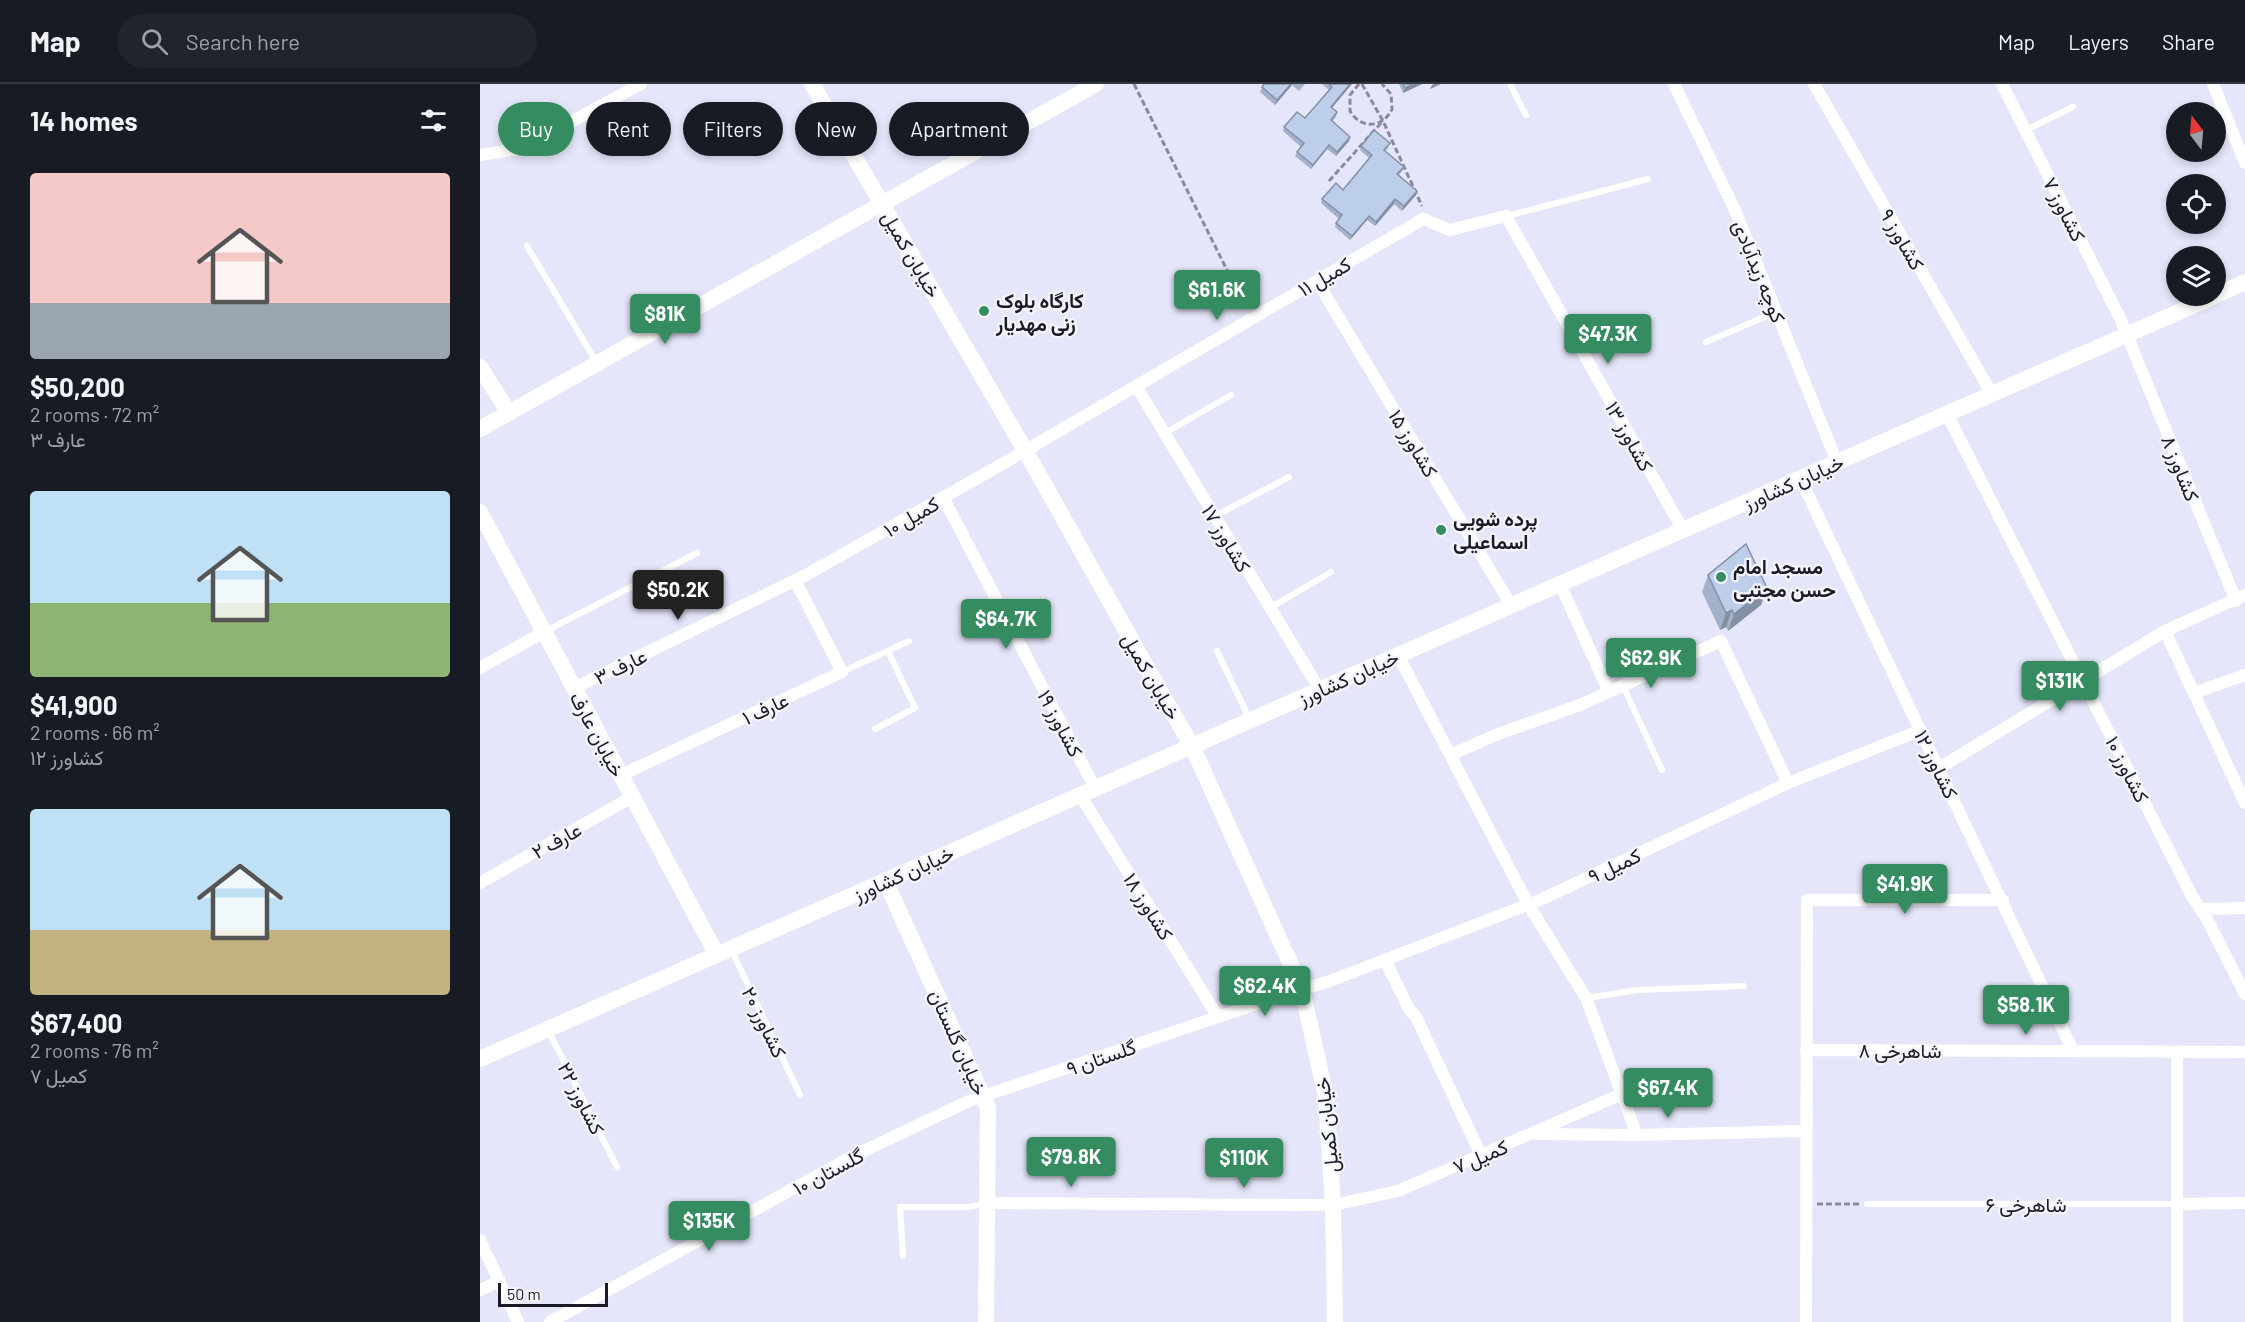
<!DOCTYPE html>
<html lang="en">
<head>
<meta charset="utf-8">
<style>
  body { margin:0; font-family:Barlow,Vazirmatn,sans-serif; background:#20242c; color:#f1f3f6; height:100vh; display:flex; flex-direction:column; font-size:22px; white-space:nowrap }
  * { box-sizing:border-box; margin:0 }
  p { font-size:20px; color:#9ea1a6 }
  .icon { flex:none; width:33px; height:33px; fill:none; stroke:currentColor; stroke-width:2; stroke-linecap:round; stroke-linejoin:round }
  .map { position:relative; flex:1; overflow:hidden }
  .panel { display:flex; flex-direction:column; background:#171b24; width:480px }
  .panel>* { flex:none }
  .banner { position:absolute; left:18px; top:18px; width:570px; height:54px; display:flex; gap:12px }
  .needle { width:39px; rotate:344deg }
  .tools { position:absolute; left:1686px; top:18px; display:grid; gap:12px }
  .tools a { display:grid; place-items:center; width:60px; height:60px; border-radius:50%; background:#171b24; box-shadow:0 3px 9px #0003; font-size:30px }
  .scale { position:absolute; left:18px; bottom:15px; width:110px; box-sizing:border-box; padding-left:6px; border:3px solid #1b1a26; border-top:0; font-size:16px; line-height:21px; white-space:nowrap; color:#1b1a26; -webkit-text-stroke:4px #f4f4fb; paint-order:stroke }
  .price { position:absolute; translate:-50% -51px; padding:0 14px; border-radius:6px; background:#358c61; color:#fff; font-size:20px; line-height:39px; filter:drop-shadow(0 2px 3px #0008) }
  .price::after { content:''; position:absolute; left:50%; top:36px; width:18px; height:14px; margin-left:-9px; background:inherit; clip-path:polygon(0 0,100% 0,50% 100%) }
  .price.current { background:#222; color:#fff }
  ul { padding:0; list-style:none }
  li { display:grid; align-content:center; gap:12px; height:318px; padding:0 30px }
  li span { display:grid; place-items:center; height:186px; border-radius:6px; color:#555 }
  li>.icon { margin-inline-start:auto }
  span .icon { width:108px; height:108px; fill:#fffc; stroke-width:1 }
  li b { font-size:26px }
  h2 { display:flex; justify-content:space-between; align-items:center; height:72px; padding:0 30px; font-size:26px }
  .tag { padding:0 21px; border-radius:27px; background:#171b24; box-shadow:0 3px 9px #0003; font-size:21px; line-height:54px }
  .tag.current { background:#358c61; color:#fff }
  header { display:flex; align-items:center; gap:36px; box-sizing:border-box; height:84px; padding:0 30px; background:#171b24; border-bottom:2px solid #363941 }
  header strong { font-size:28px }
  nav { display:flex; gap:33px; margin-inline-start:auto; font-size:21px }
  .search { width:420px; height:54px; background:#20242c; display:flex; align-items:center; gap:15px; box-sizing:border-box; padding:0 21px; border-radius:33px; color:#9ea1a6; font-size:22px }
  main { display:flex; flex:1; min-height:0 }
  .map>svg:first-child { display:block }
  .lines { fill:none; stroke-linecap:round; stroke-linejoin:round }
  .path { stroke:#8a8a9a; stroke-width:3; stroke-dasharray:6 3; stroke-linecap:butt }
  .service { stroke:#fff; stroke-width:6 }
  .minor { stroke:#fff; stroke-width:12 }
  .tertiary { stroke:#fff; stroke-width:16 }
  .wall { fill:#a3b1ca }
  .shaded-wall { fill:#8490a4 }
  .building { fill:#bdceeb; stroke:#8490a4; stroke-width:1.5 }
  .poi-dot { fill:#358c61; stroke:#f4f4fb; stroke-width:2 }
  .labels { text-anchor:middle; dominant-baseline:central; stroke-width:4.5; stroke-linejoin:round; paint-order:stroke }
  .street-label { font-size:20px; fill:#1b1a26; stroke:#f4f4fb }
  .poi-label { font-size:20px; font-weight:bold; fill:#1b1a26; stroke:#f4f4fb; text-anchor:start }
</style>
</head>
<body>
<header>
<strong>Map</strong>
<div class="search"><svg class="icon" aria-label="search" viewBox="0 0 24 24"><circle cx="10" cy="10" r="6"/><path d="M15 15l6 6"/></svg>Search here</div>
<nav><a>Map</a><a>Layers</a><a>Share</a></nav>
</header>
<main>
<section class="panel">
<h2>14 homes<svg class="icon" aria-label="filters" viewBox="0 0 24 24"><path d="M4 7h16M4 17h16"/><circle cx="9" cy="7" r="2"/><circle cx="15" cy="17" r="2"/></svg></h2>
<ul>
<li><span style="background:linear-gradient(#f6c9c9 70%,#9aa5b1 0)"><svg class="icon" aria-label="home" viewBox="0 0 24 24"><path d="M3 11l9-7 9 7M6 9v11h12V9"/></svg></span><div><b>$50,200</b><p>2 rooms · 72 m²</p><p>عارف ۳</p></div></li>
<li><span style="background:linear-gradient(#bfe0f5 60%,#8fb573 0)"><svg class="icon" aria-label="home" viewBox="0 0 24 24"><path d="M3 11l9-7 9 7M6 9v11h12V9"/></svg></span><div><b>$41,900</b><p>2 rooms · 66 m²</p><p>کشاورز ۱۲</p></div></li>
<li><span style="background:linear-gradient(#bfe0f5 65%,#c2b280 0)"><svg class="icon" aria-label="home" viewBox="0 0 24 24"><path d="M3 11l9-7 9 7M6 9v11h12V9"/></svg></span><div><b>$67,400</b><p>2 rooms · 76 m²</p><p>کمیل ۷</p></div></li>
</ul>
</section>
<div class="map">
<svg width="1765" height="1238" viewBox="0 0 1765 1238">
  <rect width="100%" height="100%" fill="#e5e6f9"/>
  <g class="lines">
    <path class="path" d="M654,0L766,224
      M879,0L870,11V27C880,45 903,45 912,25L911,10L902,0
      M882,0L903,37L942,122
      M849,97L901,39
      M1337,1120H1379"/>
    <path class="service" d="M1030,0L1046,31
      M1546,46L1593,23
      M1027,132L1168,95
      M47,162L117,279
      M1226,258L1296,228
      M685,349L751,311
      M735,432L809,393
      M790,524L851,488
      M64,548L217,469
      M737,567L769,634
      M362,588L429,557
      M1143,602L1182,686
      M395,645L435,624L408,567
      M251,865L320,1011
      M1107,914L1157,906L1264,902
      M68,946L137,1083
      M1387,1120H1697
      M423,1172L420,1123H489L506,1119"/>
    <path class="minor" d="M1194,0L1255,126L1357,378
      M1334,0L1512,310
      M1522,0L1640,234L1756,517
      M1733,0L1765,79
      M0,71L43,64L161,0
      M837,197L1031,521
      M656,302L840,606
      M1467,330L1713,814L1727,835L1765,910
      M1320,394L1593,967
      M463,413L615,704
      M1080,500L1129,608
      M1685,547L1765,719
      M918,571L1048,820L1106,914L1157,1051
      M0,584L64,548
      M94,604L326,491L524,379L943,135L970,146L1026,132L1203,446
      M1714,609L1765,591
      M970,671L1018,650L1100,621L1241,557L1308,699
      M1459,684L1685,547L1765,511
      M141,691L362,588L315,496
      M600,711L738,933
      M0,799L152,713
      M1720,825L1765,824
      M905,876L929,925L936,933L1001,1071
      M1326,966L1765,968
      M1055,1050L1157,1051L1326,1047
      M507,1119L853,1121L918,1107L1142,1010
      M1697,1120L1765,1119
      M0,1156L38,1238
      M0,1206L20,1197
      M70,1238L373,1072L489,1017L797,913L850,897L1060,816L1308,699L1441,646
      M1326,1238L1327,816H1523
      M1697,1238V968"/>
    <path class="tertiary" d="M332,0L545,366L684,614L712,662L822,905L846,1013L853,1121L855,1238
      M1736,211L1765,198
      M0,283L29,329
      M0,345L616,0
      M0,428L237,871
      M405,796L508,1024L506,1238
      M0,975L1735,212"/>
  </g>
  <path class="wall" d="M784,0H825L819,7L812,1L795,21L780,8Z
    M842,0H872L852,24L857,28L856,33L852,37L869,57L856,72L847,65L831,85L815,72L817,68L821,63L803,47L804,43L825,34L849,6Z
    M919,0H942L923,9Z
    M881,62L909,63L905,67L924,83L922,87L919,91L937,107L936,111L922,127L914,120L895,142L887,136L870,156L855,143L856,139L859,135L841,119L842,115L863,106L889,74L880,66Z
    M1228,491L1287,504L1281,521L1248,547L1246,543L1240,546L1222,508Z"/>
  <path class="shaded-wall" d="M811,0H812V1L795,21L797,16Z
    M870,0H872L849,27L851,23Z
    M934,0H942L923,9L925,4Z
    M954,0H961L950,5L952,1Z
    M870,53L869,57L856,72L857,68Z
    M849,61L847,65L831,85L833,81Z
    M937,107L936,111L922,127L924,122Z
    M915,115L914,120L895,142L896,138Z
    M889,132L887,136L870,156L872,152Z
    M1287,504L1281,521L1248,547L1254,530Z
    M1252,526L1246,543L1240,546L1246,529Z"/>
  <path class="building" d="M784,0H811L797,16L782,3Z
    M849,0H870L851,23L857,28L851,36L870,53L857,68L849,61L833,81L817,68L824,59L804,43L817,28L825,34L852,3Z
    M923,0H934L925,4Z
    M894,46L910,59L904,66L924,83L917,90L937,107L924,122L915,115L896,138L889,132L872,152L856,139L862,131L842,115L856,99L863,106L892,71L881,62Z
    M1266,460L1287,504L1254,530L1252,526L1246,529L1228,491Z"/>
  <g class="poi-dot">
    <circle cx="504" cy="227" r="6"/>
    <circle cx="961" cy="446" r="6"/>
    <circle cx="1241" cy="493" r="6"/>
  </g>
  <g class="labels">
    <g class="street-label">
      <text transform="translate(1585 125) rotate(63)">کشاورز ۷</text>
      <text transform="translate(1423 155) rotate(60)">کشاورز ۹</text>
      <text transform="translate(432 170) rotate(60)">خیابان کمیل</text>
      <text transform="translate(1280 187) rotate(68)">کوچه زیدآبادی</text>
      <text transform="translate(844 192) rotate(-30)">کمیل ۱۱</text>
      <text transform="translate(1150 352) rotate(61)">کشاورز ۱۳</text>
      <text transform="translate(934 359) rotate(59)">کشاورز ۱۵</text>
      <text transform="translate(1701 384) rotate(68)">کشاورز ۸</text>
      <text transform="translate(1313 398) rotate(-24)">خیابان کشاورز</text>
      <text transform="translate(431 432) rotate(-30)">کمیل ۱۰</text>
      <text transform="translate(747 454) rotate(59)">کشاورز ۱۷</text>
      <text transform="translate(140 582) rotate(-26)">عارف ۳</text>
      <text transform="translate(672 592) rotate(60)">خیابان کمیل</text>
      <text transform="translate(868 593) rotate(-24)">خیابان کشاورز</text>
      <text transform="translate(285 624) rotate(-25)">عارف ۱</text>
      <text transform="translate(581 639) rotate(62)">کشاورز ۱۹</text>
      <text transform="translate(118 650) rotate(62)">خیابان عارف</text>
      <text transform="translate(1457 680) rotate(64)">کشاورز ۱۲</text>
      <text transform="translate(1648 685) rotate(63)">کشاورز ۱۰</text>
      <text transform="translate(76 756) rotate(-29)">عارف ۲</text>
      <text transform="translate(1134 781) rotate(-25)">کمیل ۹</text>
      <text transform="translate(423 789) rotate(-24)">خیابان کشاورز</text>
      <text transform="translate(669 822) rotate(58)">کشاورز ۱۸</text>
      <text transform="translate(285 938) rotate(64)">کشاورز ۲۰</text>
      <text transform="translate(479 958) rotate(66)">خیابان گلستان</text>
      <text x="1420" y="966">شاهرخی ۸</text>
      <text transform="translate(621 973) rotate(-19)">گلستان ۹</text>
      <text transform="translate(102 1014) rotate(63)">کشاورز ۲۲</text>
      <text transform="translate(846 1041) rotate(-96)">خیابان کمیل</text>
      <text transform="translate(1000 1072) rotate(-23)">کمیل ۷</text>
      <text transform="translate(348 1087) rotate(-28)">گلستان ۱۰</text>
      <text x="1546" y="1120">شاهرخی ۶</text>
    </g>
    <g class="poi-label">
      <text x="516" y="216">کارگاه بلوک<tspan x="516" dy="23">زنی مهدیار</tspan></text>
      <text x="973" y="434">پرده شویی<tspan x="973" dy="23">اسماعیلی</tspan></text>
      <text x="1253" y="482">مسجد امام<tspan x="1253" dy="23">حسن مجتبی</tspan></text>
    </g>
  </g>
</svg>
<div class="tools">
<a><svg class="needle" viewBox="-14 -14 28 28"><path d="M0-13l5 13h-10z" fill="#e53935"/><path d="M0 13l5-13h-10z" fill="#9ea1a6"/></svg></a>
<a><svg class="icon" aria-label="locate" viewBox="0 0 24 24"><circle cx="12" cy="12" r="6"/><path d="M12 2v4M12 18v4M2 12h4M18 12h4"/></svg></a>
<a><svg class="icon" aria-label="layers" viewBox="0 0 24 24"><path d="M12 4l9 5-9 5-9-5zM3 14l9 5 9-5"/></svg></a>
</div>
<div class="scale">50 m</div>
<b class="price" style="left:737px;top:237px">$61.6K</b>
<b class="price" style="left:185px;top:261px">$81K</b>
<b class="price" style="left:1128px;top:281px">$47.3K</b>
<b class="price current" style="left:198px;top:537px">$50.2K</b>
<b class="price" style="left:526px;top:566px">$64.7K</b>
<b class="price" style="left:1171px;top:605px">$62.9K</b>
<b class="price" style="left:1580px;top:628px">$131K</b>
<b class="price" style="left:1425px;top:831px">$41.9K</b>
<b class="price" style="left:785px;top:933px">$62.4K</b>
<b class="price" style="left:1546px;top:952px">$58.1K</b>
<b class="price" style="left:1188px;top:1035px">$67.4K</b>
<b class="price" style="left:591px;top:1104px">$79.8K</b>
<b class="price" style="left:764px;top:1105px">$110K</b>
<b class="price" style="left:229px;top:1168px">$135K</b>
<div class="banner">
<a class="tag current">Buy</a>
<a class="tag">Rent</a>
<a class="tag">Filters</a>
<a class="tag">New</a>
<a class="tag">Apartment</a>
</div>
</div>
</main>
</body>
</html>
